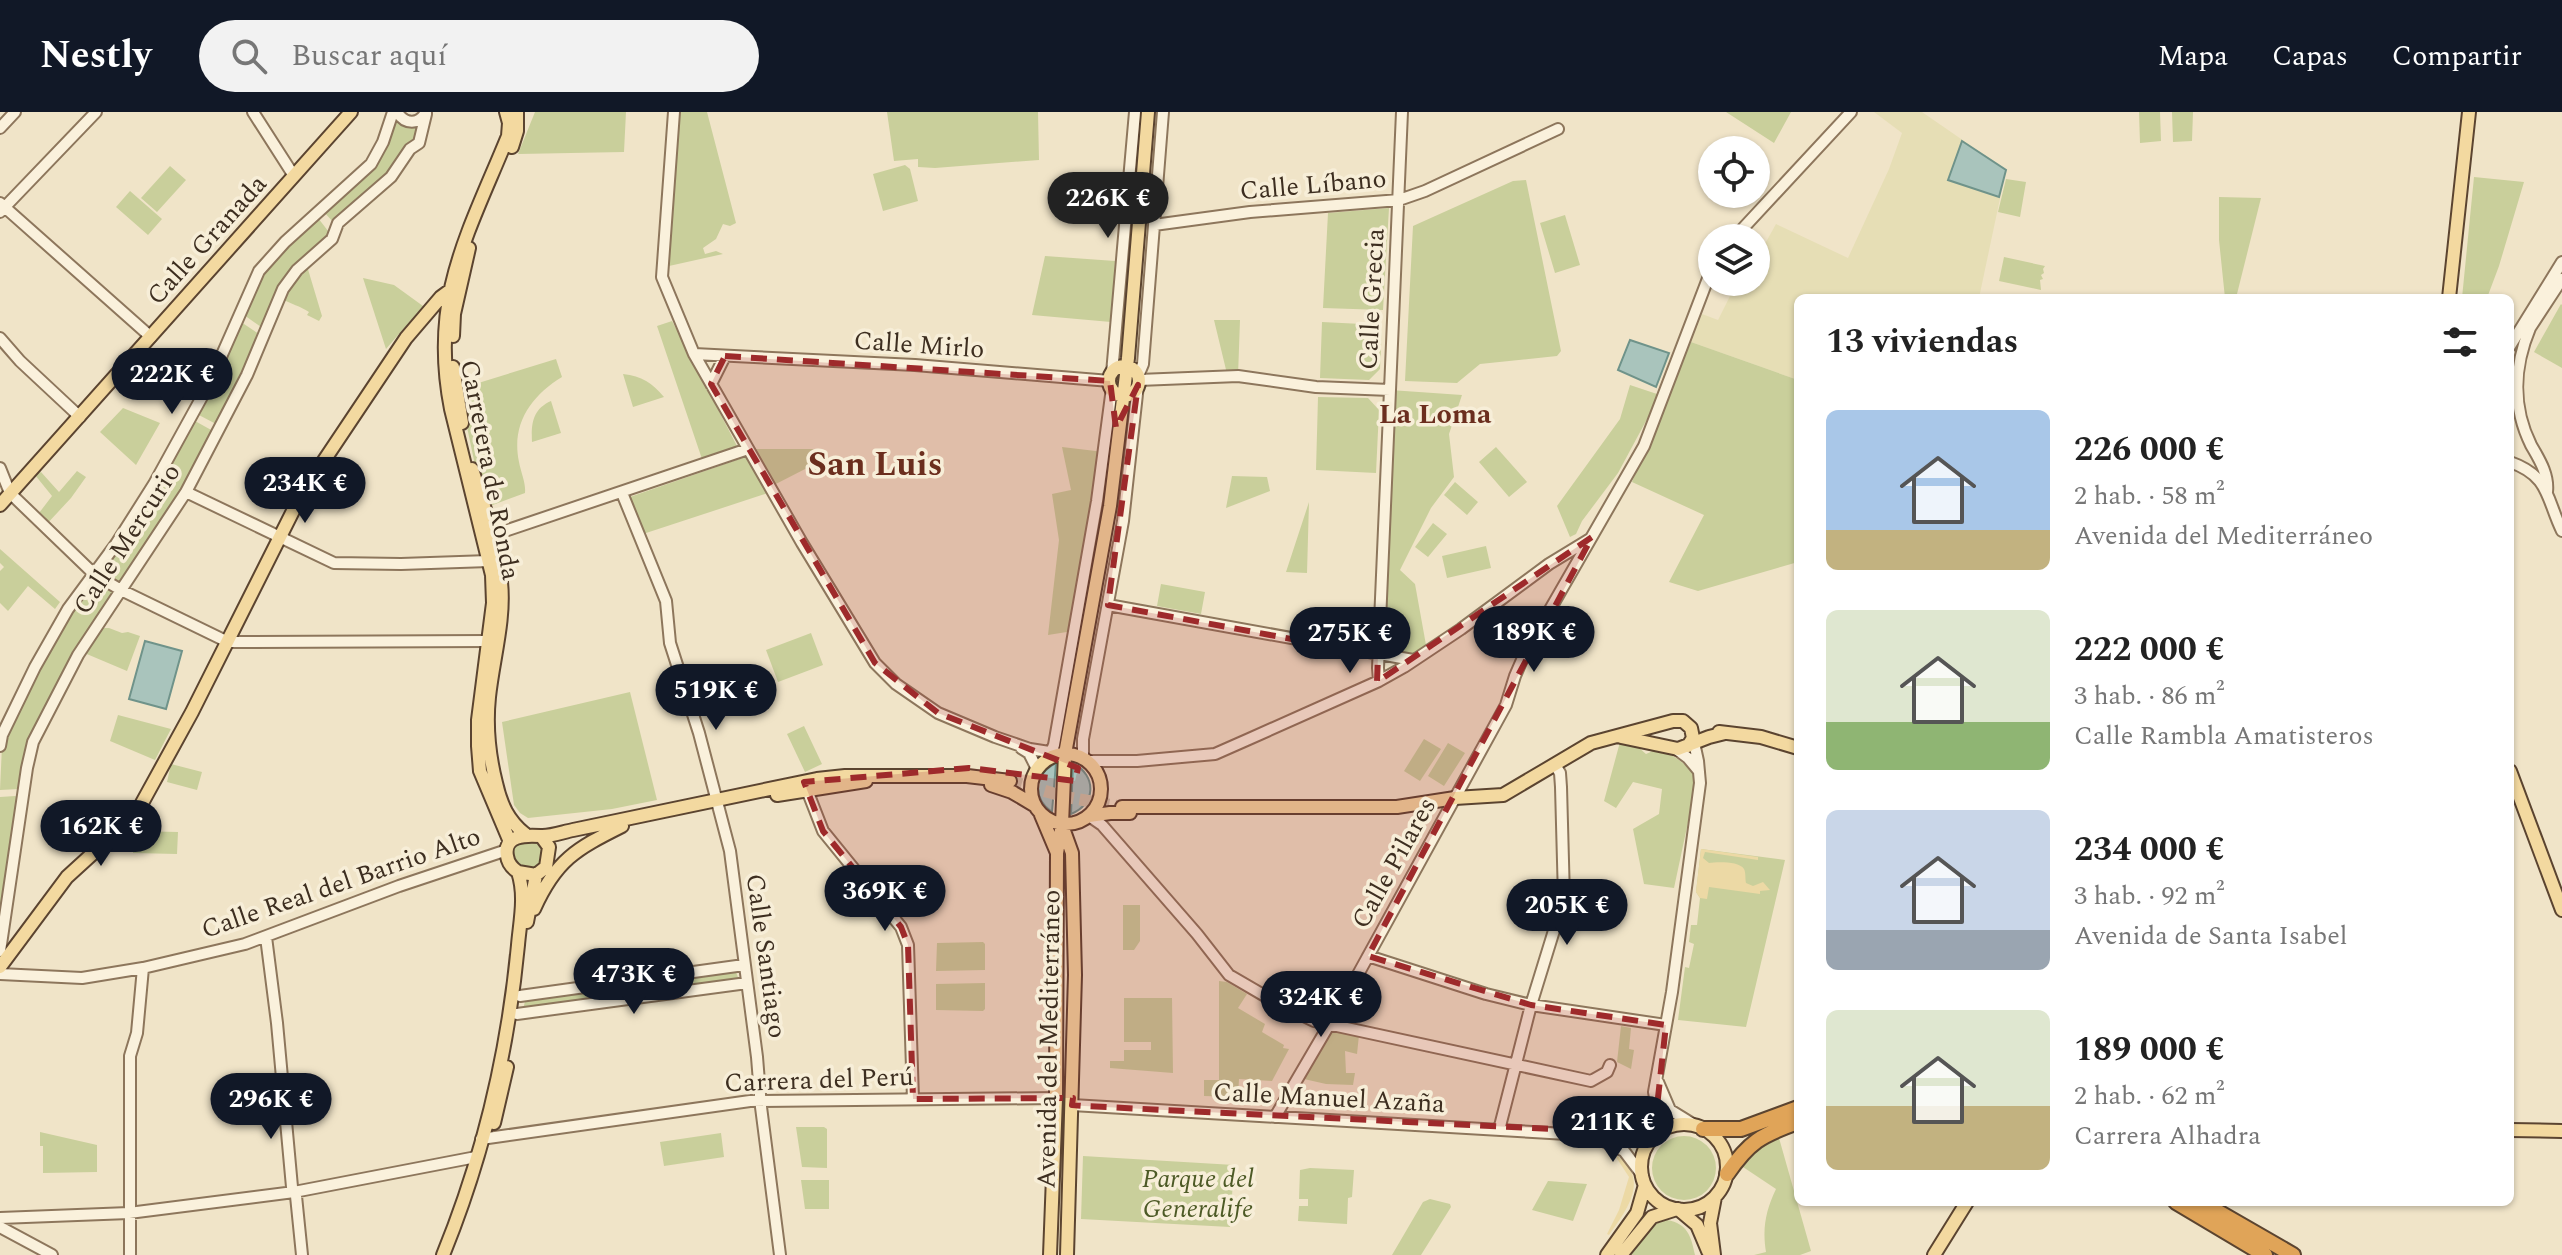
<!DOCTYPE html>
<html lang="es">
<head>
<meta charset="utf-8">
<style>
  body { margin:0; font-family:Spectral,serif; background:#f2f2f2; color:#222; height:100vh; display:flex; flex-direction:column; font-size:30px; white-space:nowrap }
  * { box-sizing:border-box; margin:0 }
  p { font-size:26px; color:#767676 }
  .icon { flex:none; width:44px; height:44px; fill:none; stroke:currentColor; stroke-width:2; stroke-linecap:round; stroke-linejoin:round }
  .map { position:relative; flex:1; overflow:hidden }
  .drawer { position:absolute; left:1794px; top:182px; width:720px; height:912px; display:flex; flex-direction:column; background:#fff; border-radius:12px; box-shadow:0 2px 6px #0004 }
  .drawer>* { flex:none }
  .controls { position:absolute; left:1698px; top:24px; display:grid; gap:16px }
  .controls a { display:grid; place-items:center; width:72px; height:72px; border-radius:50%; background:#fff; box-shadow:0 2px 6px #0004; font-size:40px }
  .price { position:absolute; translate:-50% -68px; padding:0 18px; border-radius:28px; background:#111827; color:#fff; font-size:26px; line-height:52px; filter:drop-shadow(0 2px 4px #0008) }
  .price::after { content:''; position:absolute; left:50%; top:48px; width:24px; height:18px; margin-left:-12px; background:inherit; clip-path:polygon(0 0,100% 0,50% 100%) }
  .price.selected { background:#222; color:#fff }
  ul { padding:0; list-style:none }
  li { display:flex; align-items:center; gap:24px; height:200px; padding:0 32px }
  li span { display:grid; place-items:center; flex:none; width:224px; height:160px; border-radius:12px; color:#555 }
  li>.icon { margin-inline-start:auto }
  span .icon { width:96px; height:96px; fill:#fffc; stroke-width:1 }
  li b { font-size:34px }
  h2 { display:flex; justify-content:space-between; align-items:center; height:96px; padding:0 32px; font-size:34px }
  header { display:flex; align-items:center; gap:48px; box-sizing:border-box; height:112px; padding:0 40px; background:#111827; color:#fff }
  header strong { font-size:38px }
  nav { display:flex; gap:44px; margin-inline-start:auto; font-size:28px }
  .search { width:560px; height:72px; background:#f2f2f2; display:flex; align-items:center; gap:20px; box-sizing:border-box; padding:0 28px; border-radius:44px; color:#767676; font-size:30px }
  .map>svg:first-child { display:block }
  .farmland { fill:#e6deb5 }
  .green { fill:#c9cf9b }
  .sand { fill:#ecd9a5 }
  .water { fill:#a9c4bc; stroke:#6f938a; stroke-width:2 }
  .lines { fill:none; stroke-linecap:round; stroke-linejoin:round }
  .major-tunnel { stroke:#ccc0a6; stroke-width:12; stroke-dasharray:12 6; stroke-linecap:butt }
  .minor-casing { stroke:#8d765c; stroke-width:14 }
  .major-casing { stroke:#5b4430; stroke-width:16 }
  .highway-casing { stroke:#5b4430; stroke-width:18 }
  .minor { stroke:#faf1dc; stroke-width:10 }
  .major { stroke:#f3d9a0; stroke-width:12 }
  .highway { stroke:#e0a458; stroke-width:14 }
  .marked { fill:#9e2a2b; fill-opacity:0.2; stroke:#9e2a2b; stroke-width:6; stroke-dasharray:16 10; stroke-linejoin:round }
  .labels { text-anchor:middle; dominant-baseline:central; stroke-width:7; stroke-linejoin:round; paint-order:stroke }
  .street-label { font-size:26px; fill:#3d2e20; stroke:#f7eed8 }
  .park-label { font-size:26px; font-style:italic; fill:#4d5a26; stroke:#f7eed8 }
  .neighbourhood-label { font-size:28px; font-weight:bold; fill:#6b2e1e; stroke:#f7eed8 }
  .district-label { font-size:34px; font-weight:bold; fill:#6b2e1e; stroke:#f7eed8 }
</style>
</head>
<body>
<header>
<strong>Nestly</strong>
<div class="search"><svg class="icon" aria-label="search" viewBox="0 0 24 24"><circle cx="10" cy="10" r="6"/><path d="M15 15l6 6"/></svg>Buscar aquí</div>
<nav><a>Mapa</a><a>Capas</a><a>Compartir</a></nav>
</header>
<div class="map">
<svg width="2562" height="1143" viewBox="0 0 2562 1143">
  <rect width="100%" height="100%" fill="#f0e4c8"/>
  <path class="farmland" d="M1874,0H1922L2006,58L1979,186H1798V268L1691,230L1702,202L1718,208L1734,176L1739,179L1744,170H1756V148L1776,112L1848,146L1889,57L1902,21Z"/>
  <path class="green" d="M535,0H626L624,40L518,42Z
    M677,0H707L736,111L730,114L723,112L716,127L703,136L705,142L716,139L723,142L669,154Z
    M887,0H1038L1039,48L935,56L918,55V47L894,49Z
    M1726,0H1791L1774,31Z
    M2139,0H2160L2161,29L2140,31Z
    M2172,0H2193L2192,29L2173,30Z
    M397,7L420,13L418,30L397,54L334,111L324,100L372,57L394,8Z
    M905,53L910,57L918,89L883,99L873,62Z
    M170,54L186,68L157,100L141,86Z
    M2474,65L2524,70L2499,154L2487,186H2462Z
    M2006,67L2026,70L2020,105L1998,100Z
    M1526,68L1561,239L1557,244L1480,252L1457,271L1405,269L1413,114L1513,69Z
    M130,79L162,107L148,123L116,95Z
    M2219,85L2261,86L2236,186H2225L2219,128Z
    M1389,96L1383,198L1323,196L1328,101Z
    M1565,103L1580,153L1555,161L1540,111Z
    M318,106L332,124L296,156L261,215L244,203L267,151Z
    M1045,144L1115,149L1111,210L1032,203Z
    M2004,145L2045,154L2043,157L2044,161L2041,163L2043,167L2040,168L2041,178L1999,169Z
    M307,154L322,204L319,209L307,203L309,200C300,194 291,192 282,187L288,172Z
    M363,166L394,173L423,194L386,237Z
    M2561,192L2562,193V256L2534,240Z
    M1214,208H1240L1238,264L1228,266Z
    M672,209L737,334L702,347L657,214Z
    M241,210L259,222L250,251L216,312L197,302Z
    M1322,210L1382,213L1380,257L1369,268L1320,266Z
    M1691,230L1798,268V450L1698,479L1669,470L1704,403L1632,370Z
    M556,247L562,265C531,284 511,312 519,350C521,361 526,371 525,381L490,394L475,353L459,277Z
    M623,262C642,264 652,271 664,285L633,295Z
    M1630,273L1660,283L1618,361L1582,409L1576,422L1570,425L1557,394L1620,307Z
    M1390,278L1462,283L1449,322L1454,365L1431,396L1400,458L1415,472L1426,533L1412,544L1383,539Z
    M1318,285L1368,286L1379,298L1376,361L1316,358Z
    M551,289L561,321L532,330C531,311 533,297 551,289Z
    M123,296L160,311L136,353L100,320Z
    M195,309L213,319L174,395L120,473L101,462V456Z
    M1062,335L1104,340L1073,519L1048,523L1059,428L1052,382L1071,378Z
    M1496,335L1527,370L1509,385L1479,350Z
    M748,337H822L820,362L809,355L770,375Z
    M748,344L768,381L643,422L627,386Z
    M77,359L86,365L71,386L45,414L36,405L52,384L35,363L41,360L59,380Z
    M1232,364L1267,365L1270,379L1226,396Z
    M1455,370L1478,390L1467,403L1444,383Z
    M1309,390L1307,461L1286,460Z
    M1433,411L1447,422L1428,445L1415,435Z
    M1486,434L1491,456L1447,466L1442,444Z
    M0,437L60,490L55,497L28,474L8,499L0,491V459L4,455L0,451Z
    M95,468L114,479V481L69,552L19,677L0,678L2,634L44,545L67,506Z
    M1161,472L1205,480L1201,502L1157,494Z
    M96,516H109L122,521L128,520L140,524L127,559L82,540Z
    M811,521L823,553L778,570L766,538Z
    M630,580L657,688L612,697L528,706L520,701L514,693L502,610Z
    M118,603L171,617L155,648L110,629Z
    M804,614L822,652L805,660L787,622Z
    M1424,627L1441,637L1420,669L1404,659Z
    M1631,629L1646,642L1657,637C1674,643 1688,652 1697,668L1674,776L1644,772L1633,717L1659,702L1662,677L1633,670L1616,696L1604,689L1620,630Z
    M1448,631L1465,641L1444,674L1428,664Z
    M171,652L202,660L197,678L167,670Z
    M15,684L20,686L0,825V685Z
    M134,719L178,720L177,742L133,741Z
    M526,721L544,734C543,756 532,761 513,751L509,734Z
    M1701,737L1785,748L1746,915L1678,908L1685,855L1689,856L1694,832L1689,830L1691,813H1697L1700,786L1696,780Z
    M857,767L876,789L871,795L851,796L848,770Z
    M1123,793H1140V829L1134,838H1123Z
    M983,830L985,832V858L936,859L937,831Z
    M736,860L739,868L523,898L525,889Z
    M1219,869L1227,870L1247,882L1238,896L1265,912L1262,920L1284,933L1283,936L1289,937L1272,969L1239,967L1238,985L1204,984V968H1219Z
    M985,871V897L983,899L936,898V872Z
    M1124,886H1172L1173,961L1110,956V949H1124V938H1151V930H1124Z
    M1621,914L1631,916L1629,937L1634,938L1631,957L1617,950Z
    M1332,918L1359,923L1357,942L1345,939L1346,961H1355L1353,973L1326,972L1304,967Z
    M796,1015H824L827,1017V1056L802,1055Z
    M40,1020L97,1033V1060L43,1061V1034H40Z
    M721,1021L724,1045L664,1054L660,1030Z
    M1652 1056a32 32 0 1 1 64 0a32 32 0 1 1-64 0Z
    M1779,1026L1811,1139L1800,1143H1754L1766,1140C1762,1116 1766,1098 1776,1077L1743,1055L1759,1037Z
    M1083,1044L1234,1053L1230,1115L1081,1107Z
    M1310,1056L1354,1058L1352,1085L1348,1086L1347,1112L1298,1109L1299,1094H1308V1087H1299L1300,1058Z
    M801,1068H829V1097H805Z
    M1548,1069L1587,1072L1573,1109L1532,1098Z
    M1430,1087L1450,1092L1451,1095L1421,1143H1392L1423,1090Z
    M1667,1108C1688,1112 1691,1124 1695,1143H1631L1655,1112Z"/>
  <path class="sand" d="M1701,737L1758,745V748L1705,740L1703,746L1709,751C1717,750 1739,749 1744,757C1746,761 1745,766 1746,771L1753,774L1763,770L1770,778L1760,779V782L1709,775L1707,787L1700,786L1696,780Z
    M1644,987C1652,992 1653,1004 1647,1011L1638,1015L1616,1014L1617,1009Z
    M1614,1042C1652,1065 1627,1098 1609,1123L1607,1122L1619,1098L1629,1065Z"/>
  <path class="water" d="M1962,29L2006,58L1999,85L1948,68Z
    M1630,228L1669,241L1656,275L1618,258Z
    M145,529L182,539L166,597L129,587Z
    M1056,651L1052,700C1032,686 1034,662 1056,651Z
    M1073,651C1097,664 1096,692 1071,702Z"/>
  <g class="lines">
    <path class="major-tunnel" d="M1010,669L1066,685L1122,695"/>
    <defs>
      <path id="minor" d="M253,0L294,64
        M397,0C405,13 419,13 426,0
        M674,0L662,165L694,242L802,431L875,551L896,572L938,601L995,625L1030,637L1062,642
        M0,16L15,0
        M0,91L151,225
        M0,100L96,0
        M1154,113L1250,100L1399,88L1425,79L1558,17
        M1734,126L1851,0
        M2530,216C2514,254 2512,295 2531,333C2539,347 2549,362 2547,380
        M2528,219L2562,167
        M0,226L20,249L80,305
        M2510,234L2562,150
        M694,242L915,253L1110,269
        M1112,261L1135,0
        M1138,264L1143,252L1163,0
        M1139,268L1238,264L1316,275L1390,278
        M711,272L725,244
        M2510,350C2550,364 2546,386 2562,419
        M0,356L10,381L94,462L121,478L228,530L489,529
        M186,380L334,451L401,452L489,449
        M622,381L666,489L670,531L699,621L730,739L757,945L761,995L780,1143
        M493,423L748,337
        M1108,493L1413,548
        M1379,569L1378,556L1402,0
        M0,634L2,623L35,555L68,497L116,432L154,372L209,272L259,159L285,130L371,52L383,30L393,0
        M1021,636L1029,641L1037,657
        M1676,637L1688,646L1698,658
        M1049,645L1054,633L1097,389L1112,276
        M1083,647V627L1123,409L1138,273
        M1087,649H1137L1215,642L1249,627L1379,569L1404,555L1461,517L1549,452L1590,427
        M807,678L823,719L901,815L908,833L913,987
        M1089,704L1102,713L1197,822L1229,863L1277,891L1314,909L1591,969L1607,960L1610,953
        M266,825L277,911L292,1075L296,1084L302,1143
        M0,839L27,656L33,630L78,543L186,380L247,263L283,177L297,158L332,127L338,111L391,65L410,37L419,31L426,2
        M1368,844L1486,882L1531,893L1666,913
        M0,862L82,866L143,856L245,832L399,774L507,738
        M520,884L744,853
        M517,902L747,871
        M1658,970L1670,998L1696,1014
        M1072,993L1567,1022L1660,1021
        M1275,1005L1350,877L1506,593L1515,564L1525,541L1644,334L1712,156
        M1499,1018L1531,893L1564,786L1561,675L1560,661L1555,653
        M1593,1024L1624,1039L1643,1064
        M1653,1025L1658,1002L1654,980L1672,880L1700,671L1698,649L1693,626
        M481,1027L750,989L1056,986
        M0,1106L129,1101L294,1080L476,1045
        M0,1115L52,1143
        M130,1143V944L137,921L143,856"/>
      <path id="major" d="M506,0L509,11L508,24C468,122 429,186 451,297L492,463L493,491L478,608V634L480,659L510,730
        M512,35L517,19V0
        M2449,186L2469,0
        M453,224L454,202L469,136
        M1109 269a15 15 0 1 1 30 0a15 15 0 1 1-30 0Z
        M453,255L462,311
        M472,357C484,394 497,430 501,470C505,508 493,547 489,585C486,614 489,643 496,671C501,693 508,708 525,722
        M0,393L351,0
        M1719,620L1761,625L1798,636
        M1621,625L1678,637L1709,625L1725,621
        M1031 677a35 35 0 1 1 70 0a35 35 0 1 1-70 0Z
        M2510,659L2562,798
        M991,673L1012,680L1034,693
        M777,683L866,669
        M1122,695H1397L1455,686L1503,683L1591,631L1673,609H1683L1691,616L1693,626L1688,634
        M1041,703L1057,741
        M1089,704L1110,701H1130
        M1063,716L1072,741L1075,863L1067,1143
        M541,724L549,735L546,755L536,763L518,760C512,756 508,752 507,744C503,723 526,723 540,724C550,725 563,720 573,718L817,667L845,664H967L1010,669
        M534,797C556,748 576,737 622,714
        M527,810L536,763
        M0,855L67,765L136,702L192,600L301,383L406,226L441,185L460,171
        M494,1011L507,955
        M1641 1055a43 43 0 1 1 86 0a43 43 0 1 1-86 0Z
        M2510,1018L2562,1019
        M1678,1097L1697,1113L1708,1139
        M443,1143C483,1045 508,938 518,833C520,809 526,784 518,760
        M1050,1143L1056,986L1057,741L1062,712L1065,642L1110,394L1128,246L1148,0
        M1607,1143L1637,1101L1645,1073
        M1621,1143L1652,1105L1677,1097
        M1714,1143L1710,1111L1715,1085
        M1934,1143L1967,1090"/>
      <path id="highway" d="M1703,1017H1741L1798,996
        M1727,1062C1749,1030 1761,1023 1798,1010
        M2176,1090L2265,1143
        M2201,1090L2293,1143"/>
    </defs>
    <use href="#minor" class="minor-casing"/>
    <use href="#major" class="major-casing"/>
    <use href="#highway" class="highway-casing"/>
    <use href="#minor" class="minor"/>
    <use href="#major" class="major"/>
    <use href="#highway" class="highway"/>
  </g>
  <path class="marked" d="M725,244L1110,269L1116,316L1138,273L1108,493L1378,543L1377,570L1592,425L1368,844L1531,893L1666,913L1654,1022L1084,994L1072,993L1073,986L913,987L908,833L901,815L823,719L804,670L969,656L1075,669L1078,656L938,601L875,551L711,272Z"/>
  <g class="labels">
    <g class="street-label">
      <text transform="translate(1313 73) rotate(-5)">Calle Líbano</text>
      <text transform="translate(207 128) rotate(-48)">Calle Granada</text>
      <text transform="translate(1372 187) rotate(-87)">Calle Grecia</text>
      <text transform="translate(919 233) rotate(4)">Calle Mirlo</text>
      <text transform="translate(490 358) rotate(79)">Carretera de Ronda</text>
      <text transform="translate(127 427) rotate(-57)">Calle Mercurio</text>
      <text transform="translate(1394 751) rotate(-61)">Calle Pilares</text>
      <text transform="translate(341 771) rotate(-19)">Calle Real del Barrio Alto</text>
      <text transform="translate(766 844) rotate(82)">Calle Santiago</text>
      <text transform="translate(1049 927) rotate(-89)">Avenida del Mediterráneo</text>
      <text transform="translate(819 968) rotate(-2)">Carrera del Perú</text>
      <text transform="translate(1329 986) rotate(3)">Calle Manuel Azaña</text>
    </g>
    <g class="park-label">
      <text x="1198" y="1067">Parque del<tspan x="1198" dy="30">Generalife</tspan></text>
    </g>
    <g class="neighbourhood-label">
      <text x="1435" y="302">La Loma</text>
    </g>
    <g class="district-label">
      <text x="875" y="353">San Luis</text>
    </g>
  </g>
</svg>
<div class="controls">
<a><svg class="icon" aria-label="locate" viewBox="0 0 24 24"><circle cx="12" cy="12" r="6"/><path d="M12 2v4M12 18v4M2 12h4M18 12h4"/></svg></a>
<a><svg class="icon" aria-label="layers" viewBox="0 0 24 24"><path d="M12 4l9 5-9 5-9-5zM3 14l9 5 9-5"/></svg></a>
</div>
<b class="price selected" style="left:1108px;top:128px">226K €</b>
<b class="price" style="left:172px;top:304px">222K €</b>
<b class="price" style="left:305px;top:413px">234K €</b>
<b class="price" style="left:1534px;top:562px">189K €</b>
<b class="price" style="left:1350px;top:563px">275K €</b>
<b class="price" style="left:716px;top:620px">519K €</b>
<b class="price" style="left:101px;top:756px">162K €</b>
<b class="price" style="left:885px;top:821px">369K €</b>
<b class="price" style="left:1567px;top:835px">205K €</b>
<b class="price" style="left:634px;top:904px">473K €</b>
<b class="price" style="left:1321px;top:927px">324K €</b>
<b class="price" style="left:271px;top:1029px">296K €</b>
<b class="price" style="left:1613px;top:1052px">211K €</b>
<section class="drawer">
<h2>13 viviendas<svg class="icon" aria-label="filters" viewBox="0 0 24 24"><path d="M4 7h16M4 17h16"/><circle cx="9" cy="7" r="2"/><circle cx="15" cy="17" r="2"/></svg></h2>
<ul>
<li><span style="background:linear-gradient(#a9c7e8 75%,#c2b280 0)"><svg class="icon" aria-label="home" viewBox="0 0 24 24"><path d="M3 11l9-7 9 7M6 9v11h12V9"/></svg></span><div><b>226 000 €</b><p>2 hab. · 58 m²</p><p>Avenida del Mediterráneo</p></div></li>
<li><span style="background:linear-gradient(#dfe7d0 70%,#8fb573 0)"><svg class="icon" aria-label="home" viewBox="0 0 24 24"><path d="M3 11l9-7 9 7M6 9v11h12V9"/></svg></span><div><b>222 000 €</b><p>3 hab. · 86 m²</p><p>Calle Rambla Amatisteros</p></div></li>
<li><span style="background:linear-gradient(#c9d6e8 75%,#9aa5b1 0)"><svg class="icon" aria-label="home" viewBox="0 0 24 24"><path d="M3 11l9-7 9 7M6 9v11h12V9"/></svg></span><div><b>234 000 €</b><p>3 hab. · 92 m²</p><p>Avenida de Santa Isabel</p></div></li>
<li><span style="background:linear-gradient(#dfe7d0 60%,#c2b280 0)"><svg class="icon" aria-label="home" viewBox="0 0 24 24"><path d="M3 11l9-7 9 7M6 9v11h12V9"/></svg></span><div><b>189 000 €</b><p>2 hab. · 62 m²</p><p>Carrera Alhadra</p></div></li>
</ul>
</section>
</div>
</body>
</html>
